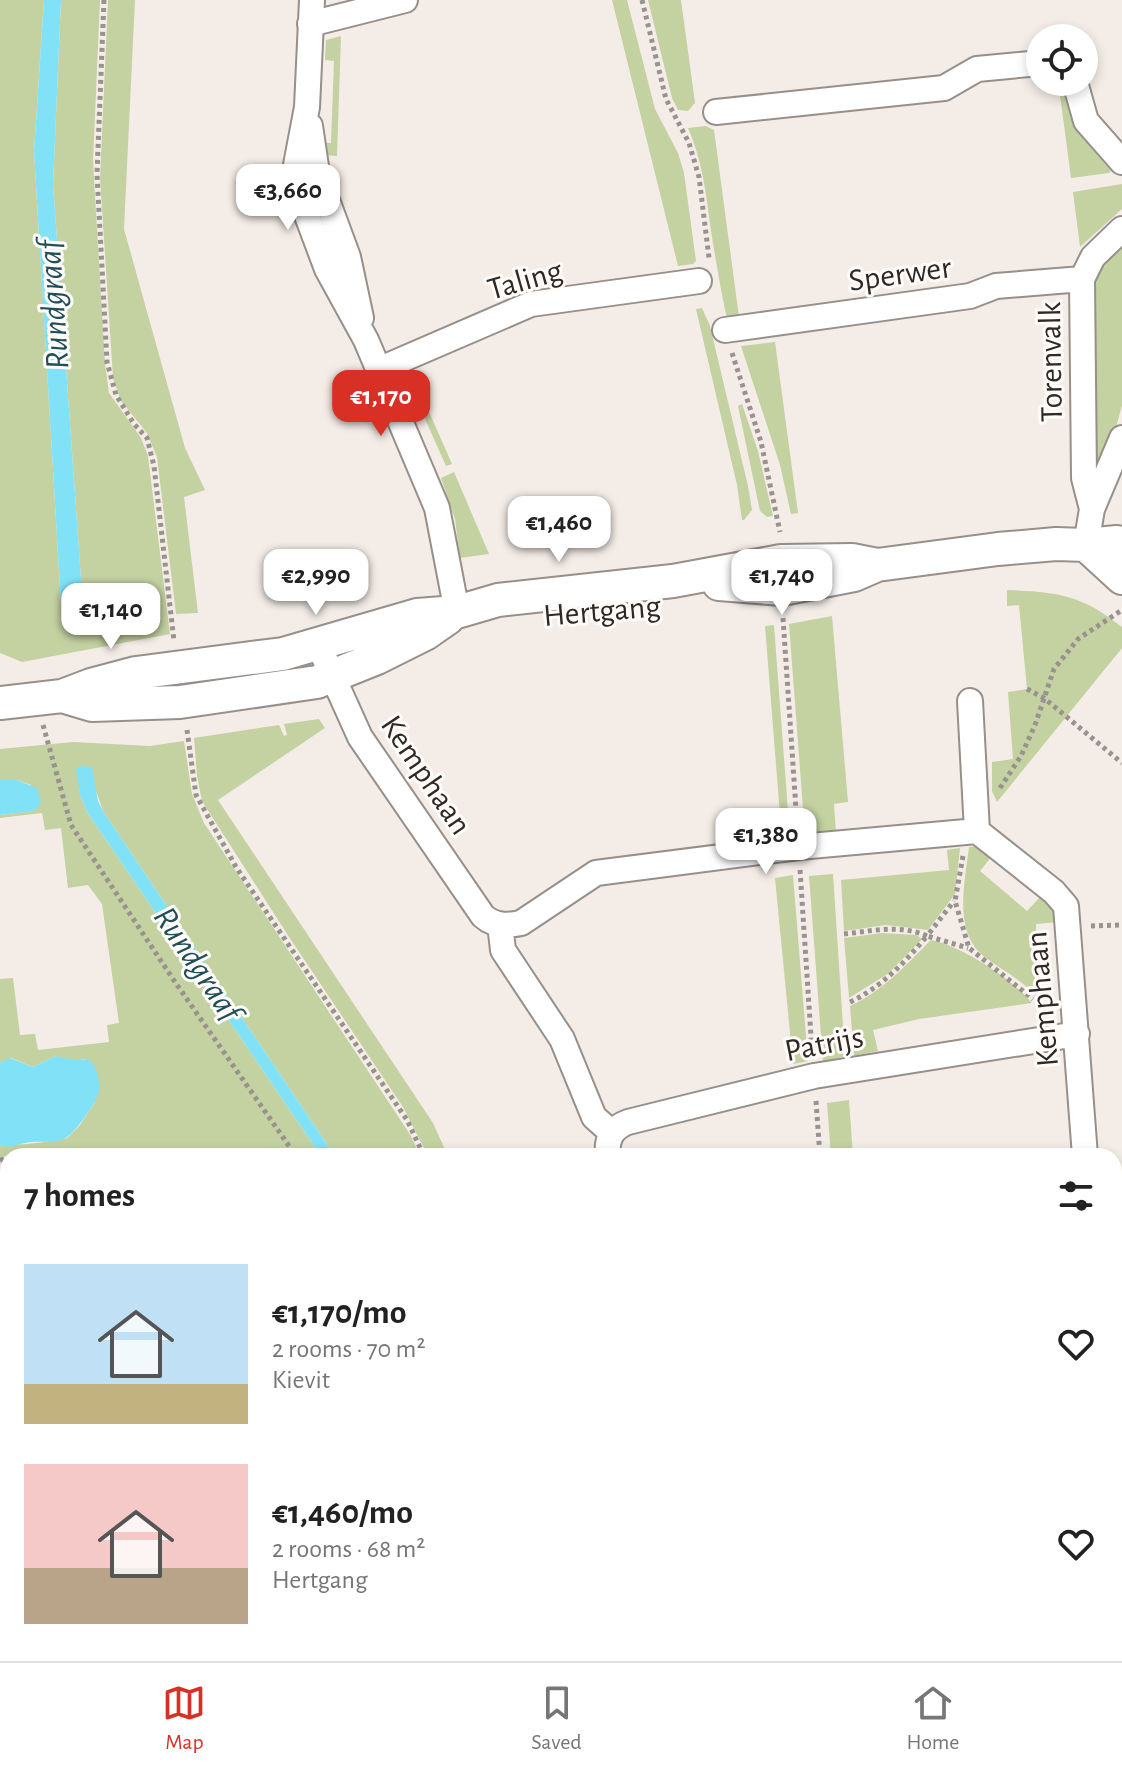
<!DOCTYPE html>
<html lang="en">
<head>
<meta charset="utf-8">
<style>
  body { margin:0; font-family:"Alegreya Sans",sans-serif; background:#f6f6f6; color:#222; height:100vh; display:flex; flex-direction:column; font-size:30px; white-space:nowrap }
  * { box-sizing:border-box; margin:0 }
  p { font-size:26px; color:#767676 }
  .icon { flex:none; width:44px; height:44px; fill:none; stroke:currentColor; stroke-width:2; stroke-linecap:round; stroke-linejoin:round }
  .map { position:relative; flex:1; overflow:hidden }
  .drawer { position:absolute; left:0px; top:1148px; width:1122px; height:514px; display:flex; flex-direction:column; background:#fff; border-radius:24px 24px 0 0; box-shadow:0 4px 12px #0003 }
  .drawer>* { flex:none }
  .controls { position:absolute; left:1026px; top:24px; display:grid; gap:16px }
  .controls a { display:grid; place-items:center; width:72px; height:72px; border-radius:50%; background:#fff; box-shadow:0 4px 12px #0003; font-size:40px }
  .price { position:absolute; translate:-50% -68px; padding:0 18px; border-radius:16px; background:#fff; color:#222; font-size:26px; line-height:52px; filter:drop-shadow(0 2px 4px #0008) }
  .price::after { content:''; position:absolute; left:50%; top:48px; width:24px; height:18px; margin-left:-12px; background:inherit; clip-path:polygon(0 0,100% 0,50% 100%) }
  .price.current { background:#d93025; color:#fff }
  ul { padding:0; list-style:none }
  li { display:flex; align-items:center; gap:24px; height:200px; padding:0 24px }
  li span { display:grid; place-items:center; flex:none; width:224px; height:160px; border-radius:0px; color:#555 }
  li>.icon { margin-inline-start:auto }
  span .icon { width:96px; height:96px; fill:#fffc; stroke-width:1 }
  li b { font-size:34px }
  h2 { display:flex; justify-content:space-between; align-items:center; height:96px; padding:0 24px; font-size:34px }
  .tabs { display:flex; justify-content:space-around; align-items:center; height:112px; border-top:2px solid #e0e0e0; background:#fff; font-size:22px; color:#767676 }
  .tabs a { display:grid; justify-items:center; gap:4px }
  .tabs .current { color:#d93025 }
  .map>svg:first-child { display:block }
  .green { fill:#c4d1a1 }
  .water { fill:#81e2f7 }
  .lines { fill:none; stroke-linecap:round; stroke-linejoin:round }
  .street-casing { stroke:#968f8a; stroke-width:28 }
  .secondary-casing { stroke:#968f8a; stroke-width:36 }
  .path { stroke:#98938f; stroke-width:5; stroke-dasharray:4 4; stroke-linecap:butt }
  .street { stroke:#fff; stroke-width:24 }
  .secondary { stroke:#fff; stroke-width:32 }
  .labels { text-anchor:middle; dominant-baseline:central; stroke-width:6; stroke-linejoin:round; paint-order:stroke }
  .street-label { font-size:32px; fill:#2c2927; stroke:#fefbf9 }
  .water-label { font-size:34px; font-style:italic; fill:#224e57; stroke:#fefbf9 }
</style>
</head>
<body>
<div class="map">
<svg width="1122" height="1661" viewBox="0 0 1122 1661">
  <rect width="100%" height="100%" fill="#f4ede7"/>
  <path class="green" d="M0,0H44L34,151L61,604L67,609L83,607L53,184L61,0H100L93,161L105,364L109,393L141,438L148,456L170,634L22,662L0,653Z
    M108,0H135L124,229L185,448L205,490L184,497L198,613L176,614L157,457L147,433L121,401L113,378L100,178Z
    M612,0H627L655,109L678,153L684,173L696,261L693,264L678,266Z
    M648,0H681L695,103L688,111L678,110L672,98Z
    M341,36L337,156L323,155L322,143H331L334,61L325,60L326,40Z
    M1066,94L1082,137L1111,171L1109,173L1071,178L1060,95Z
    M706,126L714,130L739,317L728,323C721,292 716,262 711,231C706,195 703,162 688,128Z
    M1122,184V209L1080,247L1073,192Z
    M1122,238V405L1109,453L1090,480L1088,329L1094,273Z
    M702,308L710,326L748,486L752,510L744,520H742L737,485L696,309Z
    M775,342L798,513L791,514L780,465L741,346Z
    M412,373L452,464L446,466L414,394L405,396L398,379Z
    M742,404L758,451L773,516L767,517L760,511L738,406Z
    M454,472L489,554L460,558L455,519L441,478Z
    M1007,590C1057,592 1081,594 1122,627V648L997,802L992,791V762L1013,759L1008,692L1027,689L1019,605L1007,606Z
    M832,616L848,802L834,804L836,833L805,835L789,624Z
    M774,625L790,838L782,840L765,626Z
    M319,719L325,728L218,800L433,1123L448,1156H428L403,1107L289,937L202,801L197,776L194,738L279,725L284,736L287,735L284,724Z
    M184,741L192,794L204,823L411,1136L420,1156H335L103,811L95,788L77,767L80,795L87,812L321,1156H55L40,1150L0,1157V1145C5,1147 60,1141 67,1138L80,1125L95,1102L84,1059L68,1061L56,1056L33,1067L11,1058L0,1063V979L13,978L20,1035L35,1034L38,1050L109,1042L107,1025L119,1023L102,904L88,885L68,888L61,828L45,830L42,813L0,818V815L34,811L31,785L17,780H0V749L73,742L150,746Z
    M978,846L992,856L980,871L1027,911L1041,896L1055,906L1059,922L1036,924L1039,1000C1025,982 1004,971 986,958C952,933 965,882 969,847Z
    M960,848L955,894L928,930L886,925L844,931L841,880L949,870L947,850Z
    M833,874L845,1056L823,1062L809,876Z
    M793,875L808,1061L793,1064L775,878Z
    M882,933L916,935L922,939L889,973L849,998L844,938Z
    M931,940C963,947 1011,978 1032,1003L919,1019L873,1030L878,1051L854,1056L850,1006C884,990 905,966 931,940Z
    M849,1100L853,1156H831L827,1103Z
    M0,1500L8,1503V1599L0,1600Z
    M119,1654H405L403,1661H126Z
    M896,1654H1089L1090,1661H897Z"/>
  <path class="water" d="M44,0H61L53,184L83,607C76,612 67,610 61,604L34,151Z
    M80,766L92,767L98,801L103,811L335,1156H321L87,812L80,795L76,769Z
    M0,780H17L37,788L41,803L34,811L0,815Z
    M56,1056C68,1061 79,1057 91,1061C96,1069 101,1081 99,1091C98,1101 73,1137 62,1140C53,1143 41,1141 31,1142C19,1143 11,1149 0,1145V1063L10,1058L33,1067Z"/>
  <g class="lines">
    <defs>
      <path id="street" d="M312,0L307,107L296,165L303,205L327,269L366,340L437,508L457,612
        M310,24L405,0
        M1075,82L1086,121L1122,162
        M716,112L944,88L977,69L1040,63
        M310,126L317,173L348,257L361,318
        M725,330L970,296L996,286L1082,279
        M378,370L531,304L699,281
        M1092,509L1084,478L1082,279L1093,257L1122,229
        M1086,545L1092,509L1122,438
        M319,646L360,737L483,916C494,926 507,926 521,923L596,873L799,847L977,831L1054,892L1066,906L1085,1156
        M970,701L977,831
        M500,924L503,950L562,1039L594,1117L612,1133
        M608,1156C606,1139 612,1128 628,1122L814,1076L1077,1034
        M1114,1343H1122
        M1114,1604L1122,1603
        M1103,1654L1104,1661
        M718,1661L748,1654"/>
      <path id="secondary" d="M1086,545L1122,578
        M719,584L782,589L854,575L877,565L998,549L1056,544L1086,545L1117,542L1122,545
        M62,696L92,705L180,702L317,682L377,658L425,634L448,618
        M0,703L62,696L91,685L136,673L283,654L417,615L457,612L498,600L673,581L781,561L852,560L877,565"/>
    </defs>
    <use href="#street" class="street-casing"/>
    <use href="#secondary" class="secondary-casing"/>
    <path class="path" d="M104,0L97,174L107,362L116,395L134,424L147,438L154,466L174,641
      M642,0L666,99L689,143L699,177L709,258
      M732,353L761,442L780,532
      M783,618L797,824
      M1027,689L1044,698L1122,763
      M43,725L71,825L175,982L296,1156
      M187,730L196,795L236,867L407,1120L424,1156
      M1000,788L1021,756L1035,725L1054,669L1078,639L1122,610
      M963,856L955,901L969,948L1033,999
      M800,870L812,1051
      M1091,926L1122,925
      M844,934C872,931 900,924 927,936L954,901
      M850,1002C882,987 905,962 927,936L968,948
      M816,1101L820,1156
      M18,1156L35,1152L47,1156
      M0,1160L8,1158
      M0,1490L8,1489
      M563,1654L566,1661
      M860,1654L861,1661
      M221,1661L222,1654
      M384,1661L385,1654
      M1043,1661L1050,1654"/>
    <use href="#street" class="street"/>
    <use href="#secondary" class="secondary"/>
  </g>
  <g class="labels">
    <g class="street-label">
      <text transform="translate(900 274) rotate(-8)">Sperwer</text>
      <text transform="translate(525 280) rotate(-16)">Taling</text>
      <text transform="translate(1051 362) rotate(-91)">Torenvalk</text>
      <text transform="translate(602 611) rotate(-5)">Hertgang</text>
      <text transform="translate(426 775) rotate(56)">Kemphaan</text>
      <text transform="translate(1042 999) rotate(-95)">Kemphaan</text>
      <text transform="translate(824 1044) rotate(-11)">Patrijs</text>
    </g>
    <g class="water-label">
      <text transform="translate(54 305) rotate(-94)">Rundgraaf</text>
      <text transform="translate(197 964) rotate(56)">Rundgraaf</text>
    </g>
  </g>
</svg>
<div class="controls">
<a><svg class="icon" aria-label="locate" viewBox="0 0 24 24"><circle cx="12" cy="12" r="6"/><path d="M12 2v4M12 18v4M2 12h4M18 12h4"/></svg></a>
</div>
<b class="price" style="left:288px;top:232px">€3,660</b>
<b class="price current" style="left:381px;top:438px">€1,170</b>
<b class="price" style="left:559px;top:564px">€1,460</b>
<b class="price" style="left:316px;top:617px">€2,990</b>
<b class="price" style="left:782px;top:617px">€1,740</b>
<b class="price" style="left:111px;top:651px">€1,140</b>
<b class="price" style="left:766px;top:876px">€1,380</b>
<section class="drawer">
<h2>7 homes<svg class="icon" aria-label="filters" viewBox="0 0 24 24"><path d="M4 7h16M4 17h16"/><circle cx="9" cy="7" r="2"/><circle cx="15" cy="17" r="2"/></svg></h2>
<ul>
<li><span style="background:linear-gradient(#bfe0f5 75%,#c2b280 0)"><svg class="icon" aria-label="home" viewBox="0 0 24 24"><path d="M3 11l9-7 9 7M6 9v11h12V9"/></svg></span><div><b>€1,170/mo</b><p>2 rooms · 70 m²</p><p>Kievit</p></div><svg class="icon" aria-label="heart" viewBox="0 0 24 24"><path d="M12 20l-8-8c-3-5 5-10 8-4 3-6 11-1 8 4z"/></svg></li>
<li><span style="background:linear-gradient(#f6c9c9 65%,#b9a48a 0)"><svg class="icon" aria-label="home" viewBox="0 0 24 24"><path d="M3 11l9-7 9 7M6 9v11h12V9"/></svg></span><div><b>€1,460/mo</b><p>2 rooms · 68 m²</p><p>Hertgang</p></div><svg class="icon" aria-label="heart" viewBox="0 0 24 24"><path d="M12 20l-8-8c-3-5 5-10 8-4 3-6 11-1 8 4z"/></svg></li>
</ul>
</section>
</div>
<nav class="tabs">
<a class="current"><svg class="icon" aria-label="map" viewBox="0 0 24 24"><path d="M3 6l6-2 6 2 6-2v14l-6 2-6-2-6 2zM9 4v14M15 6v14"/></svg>Map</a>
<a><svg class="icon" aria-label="saved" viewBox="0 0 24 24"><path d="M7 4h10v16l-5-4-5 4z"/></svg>Saved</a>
<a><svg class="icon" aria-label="home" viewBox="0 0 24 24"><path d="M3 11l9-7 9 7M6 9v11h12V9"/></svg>Home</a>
</nav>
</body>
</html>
